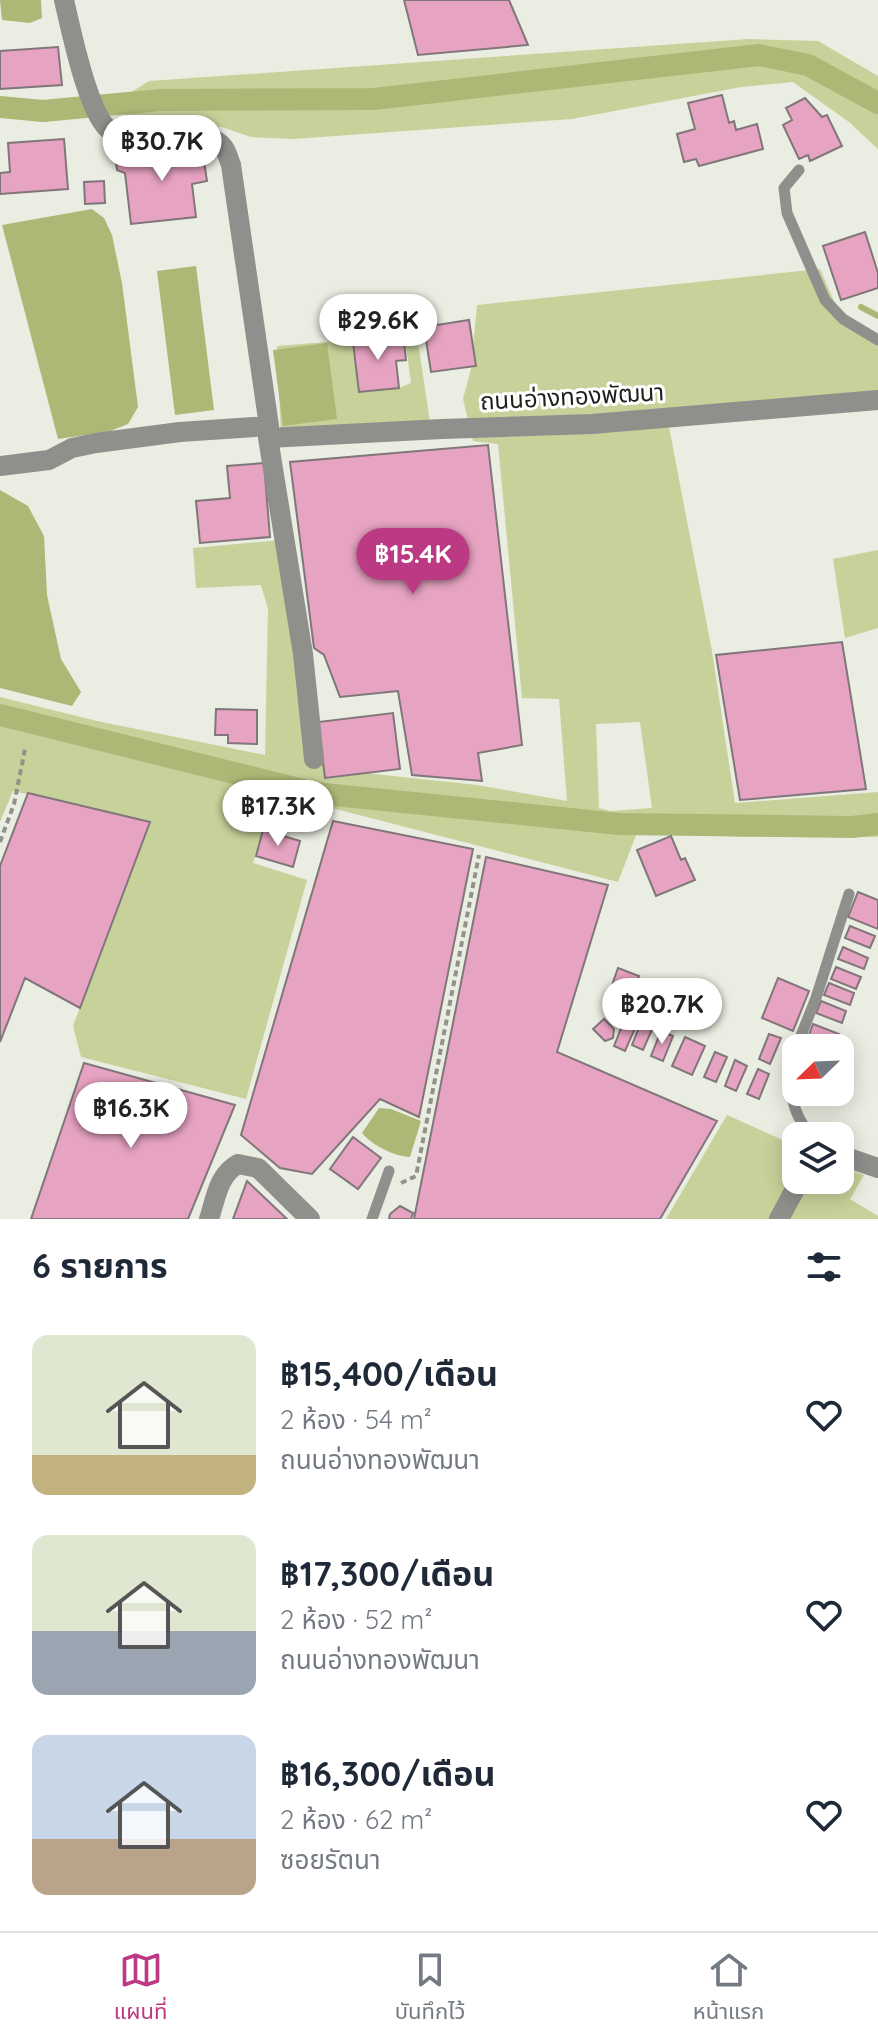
<!DOCTYPE html>
<html lang="th">
<head>
<meta charset="utf-8">
<style>
  body { margin:0; font-family:Quicksand,"Noto Sans Thai",sans-serif; background:#f6f6f7; color:#1f2937; height:100vh; display:flex; flex-direction:column; font-size:30px; white-space:nowrap }
  * { box-sizing:border-box; margin:0 }
  p { font-size:26px; color:#747a83 }
  .icon { flex:none; width:44px; height:44px; fill:none; stroke:currentColor; stroke-width:2; stroke-linecap:round; stroke-linejoin:round }
  .map { position:relative; height:1219px; overflow:hidden }
  .side { display:flex; flex-direction:column; background:#fff; flex:1 }
  .side>* { flex:none }
  .needle { width:52px; rotate:247deg }
  .fabs { position:absolute; left:782px; top:1034px; display:grid; gap:16px }
  .fabs a { display:grid; place-items:center; width:72px; height:72px; border-radius:16px; background:#fff; box-shadow:0 4px 20px #0003; font-size:40px }
  .price { position:absolute; translate:-50% -68px; padding:0 18px; border-radius:28px; background:#fff; color:#222; font-size:26px; line-height:52px; filter:drop-shadow(0 2px 4px #0008) }
  .price::after { content:''; position:absolute; left:50%; top:48px; width:24px; height:18px; margin-left:-12px; background:inherit; clip-path:polygon(0 0,100% 0,50% 100%) }
  .price.current { background:#bc3a83; color:#fff }
  ul { padding:0; list-style:none }
  li { display:flex; align-items:center; gap:24px; height:200px; padding:0 32px }
  li span { display:grid; place-items:center; flex:none; width:224px; height:160px; border-radius:16px; color:#555 }
  li>.icon { margin-inline-start:auto }
  span .icon { width:96px; height:96px; fill:#fffc; stroke-width:1 }
  li b { font-size:34px }
  h2 { display:flex; justify-content:space-between; align-items:center; height:96px; padding:0 32px; font-size:34px }
  .menu { display:flex; justify-content:space-around; align-items:center; height:112px; border-top:2px solid #e0e1e3; background:#fff; font-size:22px; color:#747a83 }
  .menu a { display:grid; justify-items:center; gap:4px }
  .menu .current { color:#bc3a83 }
  .map>svg:first-child { display:block }
  .green { fill:#c7d29a; fill-rule:evenodd }
  .water { fill:#acb976 }
  .lines { fill:none; stroke-linecap:round; stroke-linejoin:round }
  .stream { stroke:#acb976; stroke-width:6 }
  .canal { stroke:#acb976; stroke-width:22 }
  .building { fill:#e7a3c2; stroke:#81767a; stroke-width:2 }
  .path { stroke:#91938a; stroke-width:4; stroke-dasharray:6 4; stroke-linecap:butt }
  .service { stroke:#8f908c; stroke-width:11 }
  .minor { stroke:#8f908c; stroke-width:20 }
  .labels { text-anchor:middle; dominant-baseline:central; stroke-width:6; stroke-linejoin:round; paint-order:stroke }
  .street-label { font-size:24px; fill:#1f201c; stroke:#fff }
</style>
</head>
<body>
<div class="map">
<svg width="878" height="1219" viewBox="0 0 878 1219">
  <rect width="100%" height="100%" fill="#eaede1"/>
  <path class="green" d="M749,39L818,41L878,76V149L849,122L793,82L741,87L572,119L293,139L251,137L222,127L132,125L116,102L149,81Z
    M820,269L837,308L878,344V409L669,427L712,651L735,803L878,792V837H738L638,830L618,882L328,807L294,806L273,801L253,863L307,880L246,1099L81,1057L73,1026L150,822L13,791L0,822V697L97,721L265,755L268,609L261,585L196,588L193,548L293,539L308,720L337,770L477,785L567,801L559,699L522,698L498,444L473,441L463,399L471,369L477,305ZM640,722L652,808L610,811L599,808L596,724Z
    M415,322L430,422L281,434L277,346L351,340L359,392L399,388L411,383L403,323Z
    M878,550V628L845,638L833,559Z
    M727,1115L796,1146V1179L773,1219H666Z
    M840,1166L864,1175L850,1199L878,1216V1219H789L809,1180H840Z"/>
  <path class="water" d="M0,0H41L42,18L30,23L2,20Z
    M92,209L104,218L112,235L122,283L138,407L128,424L108,432L58,439L2,225Z
    M196,266L214,410L175,415L157,271Z
    M327,343L337,419L283,426L273,350Z
    M0,490L28,506L44,536L47,595L61,659L81,692L72,706L0,688Z
    M379,1108L391,1109L421,1121L410,1157C394,1156 373,1146 362,1133Z"/>
  <g class="lines">
    <path class="stream" d="M861,307L878,316"/>
    <path class="canal" d="M0,107L43,111L160,100L374,99L759,55L808,65L878,103
      M0,715L315,793L619,824L852,827L878,824"/>
  </g>
  <path class="building" d="M404,0H509L528,45L418,55Z
    M58,47L62,85L0,89V51Z
    M722,95L729,123L734,121L736,130L757,124L763,149L699,166L696,159L684,162L677,134L695,129L688,103Z
    M805,98L822,117L827,115L842,146L810,161L808,155L799,159L783,125L792,120L786,108Z
    M64,139L68,189L0,194V173L10,172L8,143Z
    M202,148L207,181L192,184L196,217L131,224L125,173L117,170L115,154Z
    M104,181L105,203L85,204L84,182Z
    M865,232L878,273V288L841,300L823,246Z
    M469,320L476,366L431,372L424,327Z
    M390,327L392,343L404,342L406,360L396,361L399,388L359,392L353,343L374,341L373,329Z
    M488,445L522,745L478,753L482,781L412,775L398,691L340,697L324,655L314,648L290,462Z
    M264,463L270,537L200,543L196,501L230,498L227,466Z
    M842,642L866,789L740,800L716,655Z
    M216,709L257,710V744L228,743V735H215Z
    M393,713L400,769L325,778L318,722Z
    M28,793L150,822L80,1008L25,978L0,1042V866Z
    M333,821L473,849L419,1117L380,1099L312,1174L280,1168L241,1135Z
    M263,830L300,841L293,867L256,856Z
    M671,836L681,860L685,858L695,880L656,896L637,850Z
    M486,857L608,885L557,1052L717,1121L660,1219H414Z
    M858,892L878,900V929L848,917Z
    M850,926L875,936L870,948L845,938Z
    M843,947L868,958L864,969L838,959Z
    M836,967L861,977L856,989L831,979Z
    M618,968L639,976L622,1020L614,1017L617,1009L605,1005Z
    M778,978L809,991L793,1031L762,1018Z
    M829,983L854,993L850,1005L824,995Z
    M821,1001L846,1011L842,1023L816,1013Z
    M604,1019L614,1029L613,1038L605,1041L593,1029Z
    M642,1020L654,1025L643,1050L632,1045Z
    M624,1021L636,1026L625,1051L614,1046Z
    M813,1024L839,1034L834,1045L809,1035Z
    M661,1031L673,1036L663,1061L651,1056Z
    M769,1034L781,1038L770,1064L759,1059Z
    M685,1037L705,1046L692,1075L672,1066Z
    M715,1052L727,1057L716,1082L704,1077Z
    M735,1060L747,1066L736,1091L725,1086Z
    M84,1063L235,1105L188,1219H31Z
    M758,1069L769,1074L759,1099L747,1094Z
    M353,1137L381,1158L358,1189L330,1169Z
    M247,1181L287,1219H233Z
    M400,1206L413,1213L411,1219H389L390,1214Z"/>
  <g class="lines">
    <path class="path" d="M0,842L14,804L25,749
      M401,1183L416,1176L479,855"/>
    <path class="service" d="M799,170L784,188L787,213L825,300L843,319L878,340
      M796,1048L816,998L849,894
      M796,1049C785,1079 790,1113 812,1136
      M372,1219L389,1171"/>
    <path class="minor" d="M64,0C71,30 87,108 107,128C137,158 201,117 224,148C227,152 229,160 231,165L269,426L268,438L303,654L314,759
      M268,438L442,429L592,424L878,400
      M0,466L49,460L72,448L96,443L180,432L269,426
      M840,1155L878,1168
      M209,1219C216,1198 218,1175 238,1164L258,1168L310,1219
      M779,1219L800,1180"/>
  </g>
  <g class="labels">
    <g class="street-label">
      <text transform="translate(572 396) rotate(-3)">ถนนอ่างทองพัฒนา</text>
    </g>
  </g>
</svg>
<div class="fabs">
<a><svg class="needle" viewBox="-14 -14 28 28"><path d="M0-13l5 13h-10z" fill="#e53935"/><path d="M0 13l5-13h-10z" fill="#747a83"/></svg></a>
<a><svg class="icon" aria-label="layers" viewBox="0 0 24 24"><path d="M12 4l9 5-9 5-9-5zM3 14l9 5 9-5"/></svg></a>
</div>
<b class="price" style="left:162px;top:183px">฿30.7K</b>
<b class="price" style="left:378px;top:362px">฿29.6K</b>
<b class="price current" style="left:413px;top:596px">฿15.4K</b>
<b class="price" style="left:278px;top:848px">฿17.3K</b>
<b class="price" style="left:662px;top:1046px">฿20.7K</b>
<b class="price" style="left:131px;top:1150px">฿16.3K</b>
</div>
<section class="side">
<h2>6 รายการ<svg class="icon" aria-label="filters" viewBox="0 0 24 24"><path d="M4 7h16M4 17h16"/><circle cx="9" cy="7" r="2"/><circle cx="15" cy="17" r="2"/></svg></h2>
<ul>
<li><span style="background:linear-gradient(#dfe7d0 75%,#c2b280 0)"><svg class="icon" aria-label="home" viewBox="0 0 24 24"><path d="M3 11l9-7 9 7M6 9v11h12V9"/></svg></span><div><b>฿15,400/เดือน</b><p>2 ห้อง · 54 m²</p><p>ถนนอ่างทองพัฒนา</p></div><svg class="icon" aria-label="heart" viewBox="0 0 24 24"><path d="M12 20l-8-8c-3-5 5-10 8-4 3-6 11-1 8 4z"/></svg></li>
<li><span style="background:linear-gradient(#dfe7d0 60%,#9aa5b1 0)"><svg class="icon" aria-label="home" viewBox="0 0 24 24"><path d="M3 11l9-7 9 7M6 9v11h12V9"/></svg></span><div><b>฿17,300/เดือน</b><p>2 ห้อง · 52 m²</p><p>ถนนอ่างทองพัฒนา</p></div><svg class="icon" aria-label="heart" viewBox="0 0 24 24"><path d="M12 20l-8-8c-3-5 5-10 8-4 3-6 11-1 8 4z"/></svg></li>
<li><span style="background:linear-gradient(#c9d6e8 65%,#b9a48a 0)"><svg class="icon" aria-label="home" viewBox="0 0 24 24"><path d="M3 11l9-7 9 7M6 9v11h12V9"/></svg></span><div><b>฿16,300/เดือน</b><p>2 ห้อง · 62 m²</p><p>ซอยรัตนา</p></div><svg class="icon" aria-label="heart" viewBox="0 0 24 24"><path d="M12 20l-8-8c-3-5 5-10 8-4 3-6 11-1 8 4z"/></svg></li>
</ul>
</section>
<nav class="menu">
<a class="current"><svg class="icon" aria-label="map" viewBox="0 0 24 24"><path d="M3 6l6-2 6 2 6-2v14l-6 2-6-2-6 2zM9 4v14M15 6v14"/></svg>แผนที่</a>
<a><svg class="icon" aria-label="saved" viewBox="0 0 24 24"><path d="M7 4h10v16l-5-4-5 4z"/></svg>บันทึกไว้</a>
<a><svg class="icon" aria-label="home" viewBox="0 0 24 24"><path d="M3 11l9-7 9 7M6 9v11h12V9"/></svg>หน้าแรก</a>
</nav>
</body>
</html>
